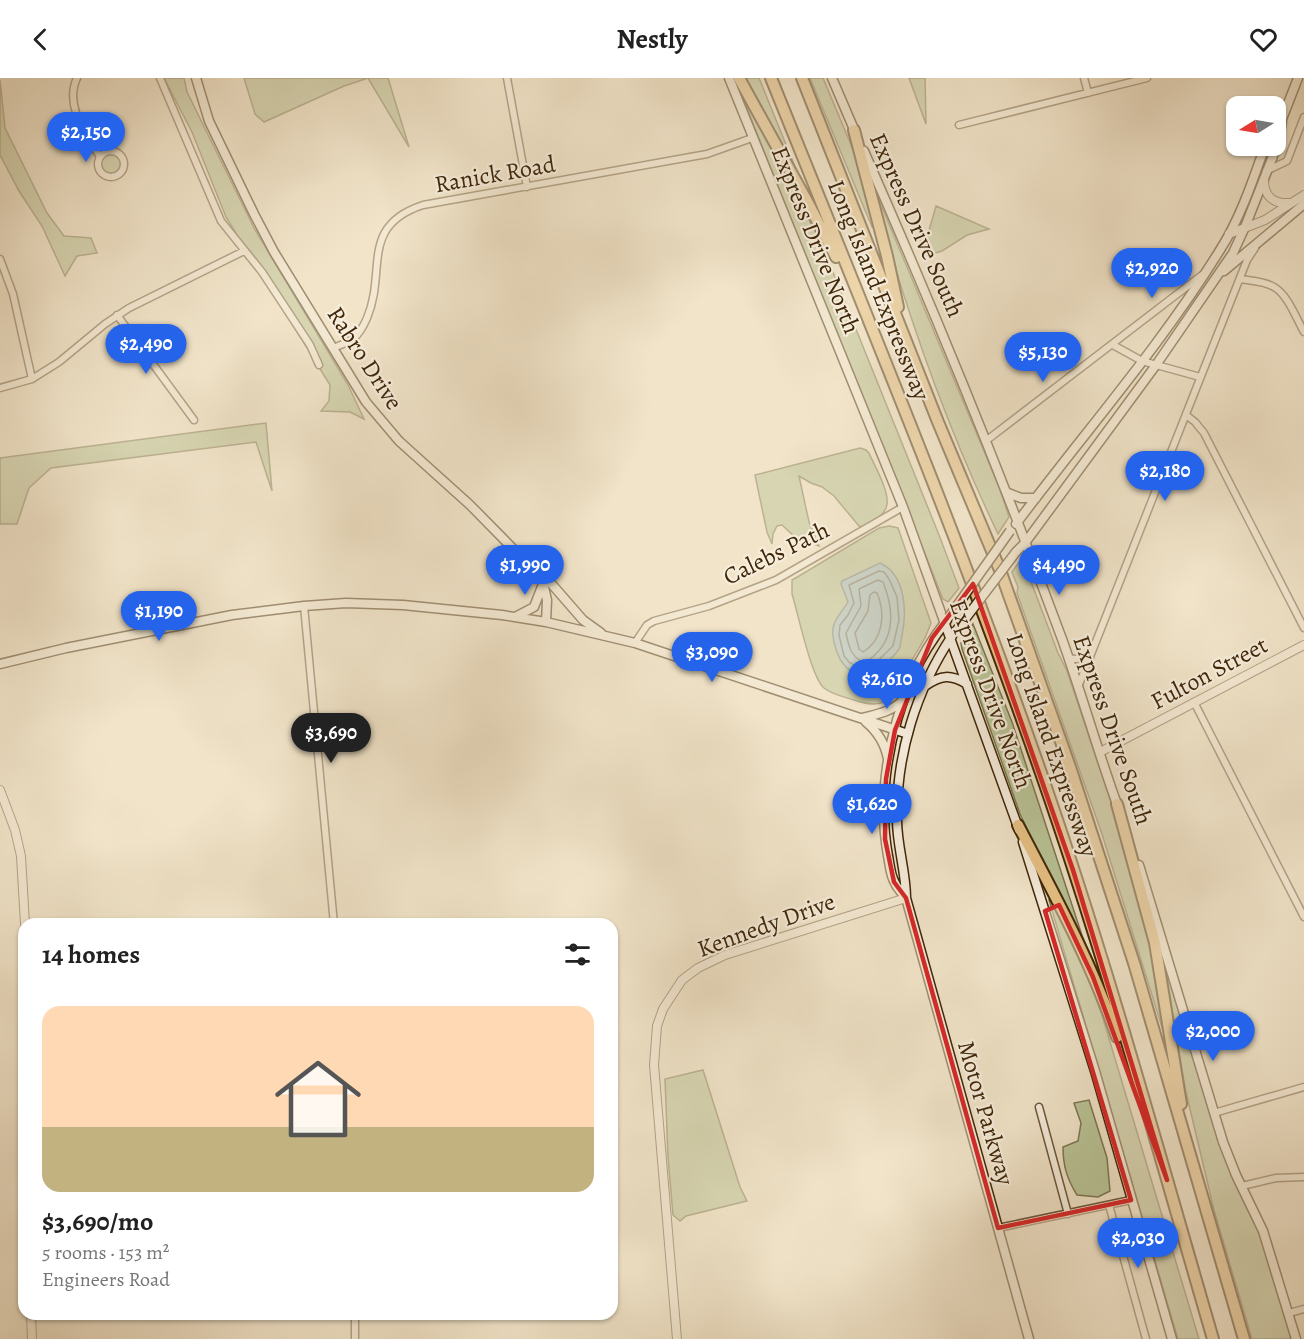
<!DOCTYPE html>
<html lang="en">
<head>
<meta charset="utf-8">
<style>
  body { margin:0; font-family:Alegreya,serif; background:#f6f6f6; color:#222; height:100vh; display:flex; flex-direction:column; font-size:22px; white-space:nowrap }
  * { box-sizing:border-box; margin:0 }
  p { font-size:20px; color:#767676 }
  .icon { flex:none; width:33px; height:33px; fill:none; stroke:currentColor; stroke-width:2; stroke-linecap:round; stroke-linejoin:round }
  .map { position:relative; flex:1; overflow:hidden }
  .side { position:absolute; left:18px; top:840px; width:600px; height:402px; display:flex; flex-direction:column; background:#fff; border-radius:18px; box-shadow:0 2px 4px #0004 }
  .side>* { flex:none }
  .needle { width:39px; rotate:259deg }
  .buttons { position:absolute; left:1226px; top:18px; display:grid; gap:12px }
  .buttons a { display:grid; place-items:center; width:60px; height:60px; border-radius:12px; background:#fff; box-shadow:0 2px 4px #0004; font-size:30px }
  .price { position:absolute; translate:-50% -51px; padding:0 14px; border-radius:21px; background:#2563eb; color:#fff; font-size:20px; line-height:39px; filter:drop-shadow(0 2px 3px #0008) }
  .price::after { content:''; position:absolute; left:50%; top:36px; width:18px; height:14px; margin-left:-9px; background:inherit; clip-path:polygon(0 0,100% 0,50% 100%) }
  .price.current { background:#222; color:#fff }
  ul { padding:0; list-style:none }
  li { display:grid; align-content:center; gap:12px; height:318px; padding:0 24px }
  li span { display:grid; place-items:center; height:186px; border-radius:18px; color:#555 }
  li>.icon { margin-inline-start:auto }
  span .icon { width:108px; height:108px; fill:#fffc; stroke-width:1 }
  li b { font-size:26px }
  h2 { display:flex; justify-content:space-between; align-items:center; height:72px; padding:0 24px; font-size:26px }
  header { display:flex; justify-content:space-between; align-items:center; height:78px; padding:0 24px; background:#fff; font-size:27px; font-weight:700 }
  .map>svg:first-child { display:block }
  .green { fill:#b9c497; stroke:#7c7550; stroke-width:1.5 }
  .water { fill:#a0bcc1; stroke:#798077; stroke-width:1.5 }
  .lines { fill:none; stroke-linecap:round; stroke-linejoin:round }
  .shore { stroke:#707164; stroke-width:1.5 }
  .minor-casing { stroke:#6c5638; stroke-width:9 }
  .tertiary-casing { stroke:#6c5638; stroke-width:10 }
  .secondary-casing { stroke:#3f2608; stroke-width:11 }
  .motorway-casing { stroke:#3f2608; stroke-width:14 }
  .minor { stroke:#f6eddc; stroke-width:6 }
  .tertiary { stroke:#f6eddc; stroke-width:8 }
  .secondary { stroke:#f6eddc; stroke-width:8 }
  .motorway { stroke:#e8c284; stroke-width:10 }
  .secondary-bridge-casing { stroke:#3f2608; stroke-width:11; stroke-linecap:butt }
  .secondary-bridge { stroke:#f6eddc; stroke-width:8 }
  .marked { fill:none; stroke:#d62828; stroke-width:4.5; stroke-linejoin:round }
  .labels { text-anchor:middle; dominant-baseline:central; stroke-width:4.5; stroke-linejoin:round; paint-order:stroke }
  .street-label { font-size:24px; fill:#3f2608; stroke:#f6eddc }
</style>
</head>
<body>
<header><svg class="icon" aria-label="back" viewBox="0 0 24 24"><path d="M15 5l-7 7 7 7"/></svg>Nestly<svg class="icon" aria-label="heart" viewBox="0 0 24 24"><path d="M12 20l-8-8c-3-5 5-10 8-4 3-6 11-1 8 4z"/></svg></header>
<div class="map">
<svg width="1304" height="1261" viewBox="0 0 1304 1261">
  <rect width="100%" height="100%" fill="#f1e4c9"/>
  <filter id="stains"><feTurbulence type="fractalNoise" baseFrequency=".00333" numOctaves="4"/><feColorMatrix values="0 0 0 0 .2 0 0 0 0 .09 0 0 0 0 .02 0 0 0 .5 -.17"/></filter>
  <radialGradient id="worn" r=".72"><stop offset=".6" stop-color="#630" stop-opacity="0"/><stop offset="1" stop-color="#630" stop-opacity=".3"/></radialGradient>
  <path class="green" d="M164,0H184L187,14L254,150L348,307L364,341L350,334L321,333L329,323L330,307L226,139L192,54Z
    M244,0H388L409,69L368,0L344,8L264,44L255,36Z
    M745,0H759L800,101Z
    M810,0H823L854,74L874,148L872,149Z
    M909,0H925L926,46Z
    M0,2L5,50L47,135L64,158L91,160L97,175L77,178L65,198L42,148L19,113L0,77Z
    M745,17L822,167L939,457L959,510L948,524L943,521L742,18Z
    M100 86a11 11 0 1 1 22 0a11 11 0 1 1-22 0Z
    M879,122L999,409L1009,439L998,456C947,349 907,237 876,123Z
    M936,128L989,151L967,157L942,173L925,178L919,158L928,156Z
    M266,345L272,413L256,364L51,390L29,410L17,446H0V380Z
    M860,370L866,372L869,375C874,387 892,417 886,430C883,438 872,445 865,449L859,448L834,418L822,409L811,405L799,398L809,444L819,468L795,459L782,447L777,448L773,456L772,466L767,454L755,397Z
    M889,448L898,450L931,545L925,560L889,621C878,629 867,626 854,622C844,619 831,616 824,610C811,599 798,535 792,516V502L799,498L879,450Z
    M1022,480L1058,575L1067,593L1109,718L1148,845L1166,951L1165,959L1102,756L1017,515L1018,509L1012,494Z
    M973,546L1012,644L1093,891L1020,736L962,571L961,565Z
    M1049,822H1051L1090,905L1101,934L1199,1261H1178Z
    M1169,894L1222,1071L1254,1138L1293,1261H1252L1214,1132L1185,1010L1166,895Z
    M703,992L740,1109L747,1123L686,1138L680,1143L673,1137L668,1079L665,1001Z
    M1089,1022L1107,1080L1110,1113L1098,1119L1077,1117C1067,1101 1063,1088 1063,1069L1078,1063L1081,1045L1074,1025Z"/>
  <path class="water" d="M880,485C906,497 907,534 902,557C901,561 901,568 899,571C893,581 880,590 872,598C851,599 840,587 835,568C833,560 831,552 835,544C838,537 844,531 848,524L841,506L842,503Z"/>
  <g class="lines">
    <path class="shore" d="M879,493L884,494L889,501L897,519L899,542L893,568L868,592H862L849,584L844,578L839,557L840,547L848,537L854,525L849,507Z
      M878,502L883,504C895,534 896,566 864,585C851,578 849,570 846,555L861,528L859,511Z
      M874,514L877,515C886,536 883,562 863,574L859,571L855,555L868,533L870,517Z"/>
    <defs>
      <path id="minor" d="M77,0C64,28 86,55 100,79
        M160,0L221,143L262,194L310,267L319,287
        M507,0L527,109
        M1084,0L1088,15
        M959,47L1147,0
        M98 86a13 13 0 1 1 26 0a13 13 0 1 1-26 0Z
        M1266,93L1287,83L1304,39
        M0,181L13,216L32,301
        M1240,201C1251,203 1264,203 1274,209C1288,217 1296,240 1304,254
        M117,237L194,342
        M1113,267L1142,283L1200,299
        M333,270C340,267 348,265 354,260C360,255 364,247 367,240C387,193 359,148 423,127L707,76L752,60
        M0,310L32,301L59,284L105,246L129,230L244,173
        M1186,337L1195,344L1204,355L1304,550
        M987,362L1202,197
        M304,528L334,846
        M635,565L647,547L654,543L709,528L776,502L903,429
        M1068,580L1075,581L1090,580
        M1078,609L1247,182L1255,170
        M1194,624L1304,839
        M1039,1029L1068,1136
        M1214,1035L1304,1009
        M1242,1108L1276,1100L1304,1099
        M1109,1127L1146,1261
        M998,1150L1131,1122
        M1289,1235L1304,1231
        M355,1236V1261"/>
      <path id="tertiary" d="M1264,102C1264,119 1274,126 1290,125
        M1229,156L1265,142L1304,117
        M1100,674L1304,567
        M0,712L15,752L21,778L25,846
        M31,1236L32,1261
        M677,1261L654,987L657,948L663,931L682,902L698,890L725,877L906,820"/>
      <path id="secondary" d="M196,0L209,43L254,136L274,174L366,324L399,363L470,427L530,488L543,505L547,522L546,544
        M729,0L903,429L1019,752
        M832,0L856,56
        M864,73C935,234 1001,396 1062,561C1082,617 1098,674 1118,729
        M1224,193L1304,126
        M1008,415L1021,420H1036
        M1016,446C1084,355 1160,269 1220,172C1240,141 1253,102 1265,68
        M1016,474L1025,465L1156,287L1233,175L1245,149L1279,63L1282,41L1298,0
        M539,495L549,503L583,542L601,555
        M517,538L534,529L543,506
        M952,558C916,612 896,677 897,742C897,768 906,794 906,820L1029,1261
        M0,586L66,570L232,537L304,528L346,525L403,527L502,537L546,544L635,565L908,656
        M925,608C941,597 950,596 967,606
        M862,640C877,636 891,634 902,623
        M866,644C878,654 885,665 888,681
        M1023,764L1095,993L1172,1261
        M1139,787L1223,1064L1236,1097L1263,1153L1296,1261
        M906,820C902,815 897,810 895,805C890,797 890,787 888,778C877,718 889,653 913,597C922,577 933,560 947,542"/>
      <path id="motorway" d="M739,0L809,127L836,179
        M771,0C864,231 959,460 1041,695C1106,881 1158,1072 1213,1261
        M802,0L938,344L1000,492L1070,689L1134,885L1244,1261
        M854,52L887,178L898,229
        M1117,726L1155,865L1181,1026
        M1018,747C1054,816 1092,885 1117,959"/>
    </defs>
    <use href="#minor" class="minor-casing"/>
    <use href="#tertiary" class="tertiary-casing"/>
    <use href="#secondary" class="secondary-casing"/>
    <use href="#motorway" class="motorway-casing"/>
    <use href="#minor" class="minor"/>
    <use href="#tertiary" class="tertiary"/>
    <use href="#secondary" class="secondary"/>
    <use href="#motorway" class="motorway"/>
    <defs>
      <path id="secondary-bridge" d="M949,539L1010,453
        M956,553L1016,474"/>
    </defs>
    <use href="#secondary-bridge" class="secondary-bridge-casing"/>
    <use href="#secondary-bridge" class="secondary-bridge"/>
  </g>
  <path d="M0 0H1304V1261H0ZM973,506L1073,792L1167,1102L1093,899L1059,827L1045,833L1131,1122L998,1150L906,820L894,804L885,761L886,701L895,652L932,560Z" fill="#f1e4c9" fill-opacity=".55" fill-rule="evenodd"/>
  <path class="marked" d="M973,506L1073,792L1167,1102L1093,899L1059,827L1045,833L1131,1122L998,1150L906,820L894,804L885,761L886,701L895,652L932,560Z"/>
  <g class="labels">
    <g class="street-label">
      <text transform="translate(495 96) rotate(-10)">Ranick Road</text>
      <text transform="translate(917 147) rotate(66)">Express Drive South</text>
      <text transform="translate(816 162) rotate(68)">Express Drive North</text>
      <text transform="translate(879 212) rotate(68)">Long Island Expressway</text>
      <text transform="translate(365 280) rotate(57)">Rabro Drive</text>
      <text transform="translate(776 475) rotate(-26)">Calebs Path</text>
      <text transform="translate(1209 595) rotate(-28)">Fulton Street</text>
      <text transform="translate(991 616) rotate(70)">Express Drive North</text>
      <text transform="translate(1113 652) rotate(71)">Express Drive South</text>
      <text transform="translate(1052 667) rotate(71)">Long Island Expressway</text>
      <text transform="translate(766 847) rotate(-20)">Kennedy Drive</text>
      <text transform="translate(986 1035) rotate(74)">Motor Parkway</text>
    </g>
  </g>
  <rect width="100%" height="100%" filter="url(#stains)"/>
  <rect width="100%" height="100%" fill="url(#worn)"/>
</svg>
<div class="buttons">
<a><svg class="needle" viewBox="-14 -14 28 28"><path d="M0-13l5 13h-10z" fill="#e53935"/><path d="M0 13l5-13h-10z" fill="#767676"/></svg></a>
</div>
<b class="price" style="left:86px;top:85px">$2,150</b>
<b class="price" style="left:1152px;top:221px">$2,920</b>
<b class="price" style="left:146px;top:297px">$2,490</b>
<b class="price" style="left:1043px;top:305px">$5,130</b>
<b class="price" style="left:1165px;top:424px">$2,180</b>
<b class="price" style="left:525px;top:518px">$1,990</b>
<b class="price" style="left:1059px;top:518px">$4,490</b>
<b class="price" style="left:159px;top:564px">$1,190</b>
<b class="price" style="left:712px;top:605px">$3,090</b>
<b class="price" style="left:887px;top:632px">$2,610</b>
<b class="price current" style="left:331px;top:686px">$3,690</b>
<b class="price" style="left:872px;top:757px">$1,620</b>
<b class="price" style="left:1213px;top:984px">$2,000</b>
<b class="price" style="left:1138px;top:1191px">$2,030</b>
<section class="side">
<h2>14 homes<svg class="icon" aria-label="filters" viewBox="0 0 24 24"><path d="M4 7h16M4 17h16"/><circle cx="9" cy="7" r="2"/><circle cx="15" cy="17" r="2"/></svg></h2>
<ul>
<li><span style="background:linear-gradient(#ffd9b3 65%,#c2b280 0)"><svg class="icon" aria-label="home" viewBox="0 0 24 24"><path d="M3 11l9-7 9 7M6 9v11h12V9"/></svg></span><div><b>$3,690/mo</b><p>5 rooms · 153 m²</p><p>Engineers Road</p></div></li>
</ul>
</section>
</div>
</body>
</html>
